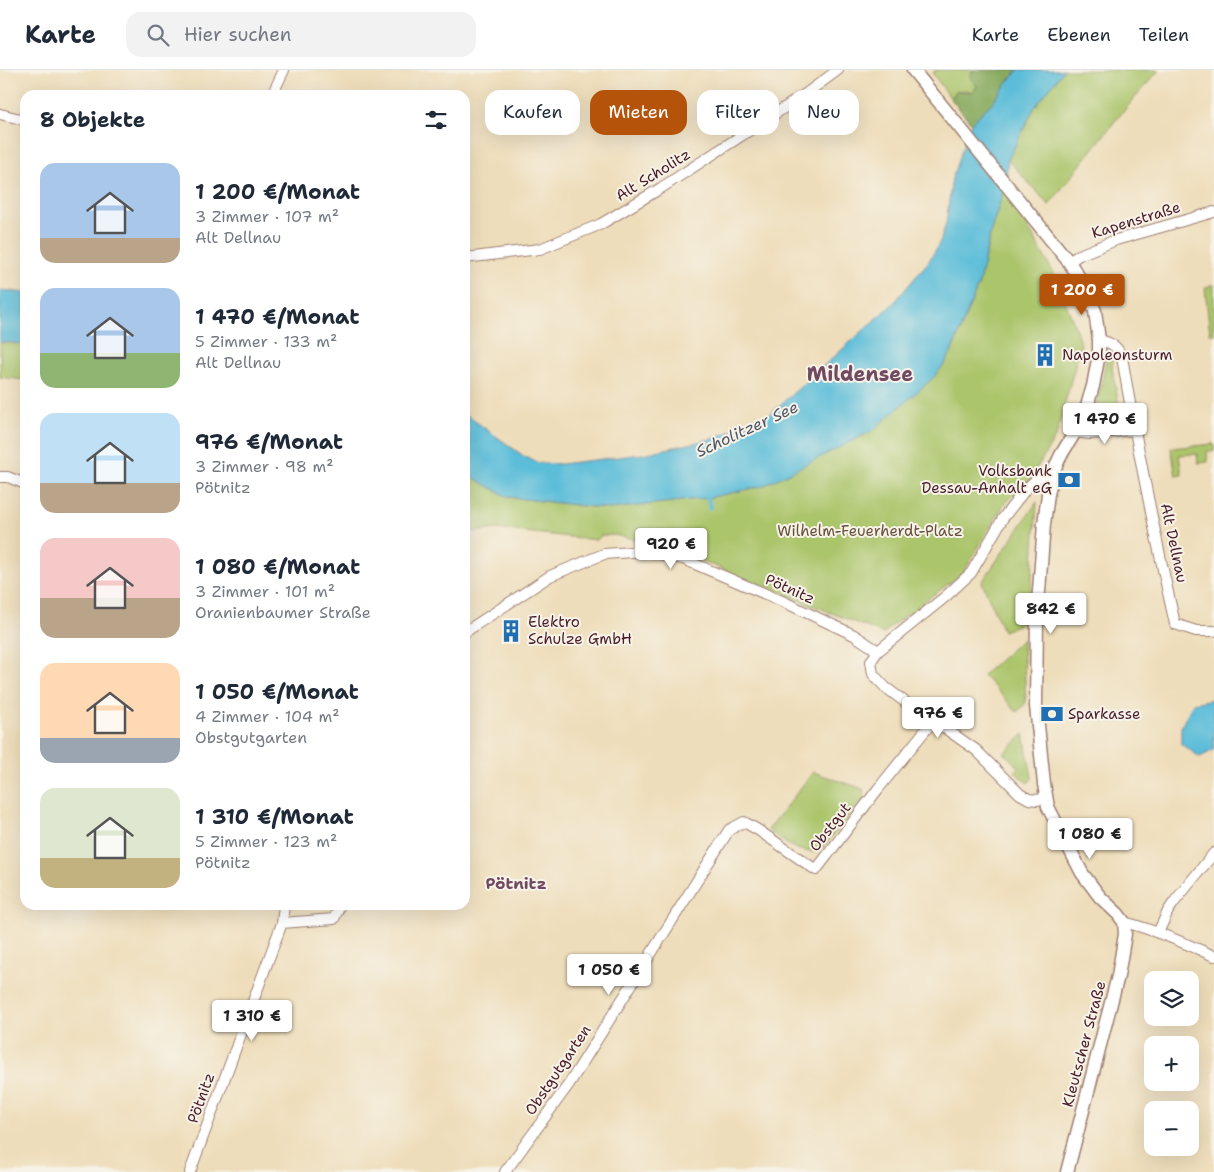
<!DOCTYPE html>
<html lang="de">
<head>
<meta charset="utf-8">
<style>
  body { margin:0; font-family:"Shantell Sans",sans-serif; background:#f2f2f3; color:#1f2937; height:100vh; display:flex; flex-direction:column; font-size:19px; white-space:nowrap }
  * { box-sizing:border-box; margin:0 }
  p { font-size:16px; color:#747a83 }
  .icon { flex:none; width:28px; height:28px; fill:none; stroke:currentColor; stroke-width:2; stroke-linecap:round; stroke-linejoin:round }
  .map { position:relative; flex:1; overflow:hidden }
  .drawer { position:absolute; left:20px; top:20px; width:450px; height:820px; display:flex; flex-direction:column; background:#fff; border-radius:15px; box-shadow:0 5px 20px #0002 }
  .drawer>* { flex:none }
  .guide { position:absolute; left:485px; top:20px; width:475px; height:45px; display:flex; gap:10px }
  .controls { position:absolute; left:1144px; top:901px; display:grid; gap:10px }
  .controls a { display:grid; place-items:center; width:55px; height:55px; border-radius:10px; background:#fff; box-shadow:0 5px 20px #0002; font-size:25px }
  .price { position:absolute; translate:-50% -42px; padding:0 11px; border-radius:5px; background:#fff; color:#222; font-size:16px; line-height:32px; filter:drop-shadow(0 1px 2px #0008) }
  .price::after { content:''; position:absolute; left:50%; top:30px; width:15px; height:11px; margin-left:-8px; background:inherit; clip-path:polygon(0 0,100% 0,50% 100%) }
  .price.active { background:#b45309; color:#fff }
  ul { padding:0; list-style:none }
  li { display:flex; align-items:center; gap:15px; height:125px; padding:0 20px }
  li span { display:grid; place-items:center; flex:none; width:140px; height:100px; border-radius:15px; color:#555 }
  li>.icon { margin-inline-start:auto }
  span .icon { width:60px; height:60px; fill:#fffc; stroke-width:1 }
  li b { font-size:21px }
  h2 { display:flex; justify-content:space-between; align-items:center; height:60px; padding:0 20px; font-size:21px }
  .tag { padding:0 18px; border-radius:15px; background:#fff; box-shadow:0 5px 20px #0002; font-size:18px; line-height:45px }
  .tag.active { background:#b45309; color:#fff }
  header { display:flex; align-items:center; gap:30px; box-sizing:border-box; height:70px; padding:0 25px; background:#fff; border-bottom:1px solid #e0e1e3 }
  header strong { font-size:24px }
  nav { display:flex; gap:28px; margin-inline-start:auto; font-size:18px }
  .search { width:350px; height:45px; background:#f2f2f3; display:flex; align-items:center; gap:12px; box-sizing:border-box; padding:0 18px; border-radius:15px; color:#747a83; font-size:19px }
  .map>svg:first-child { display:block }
  .green { fill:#abc56b; stroke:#7a724b }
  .forest { fill:#88aa5f; stroke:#696445 }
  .water { fill:#5bbdd9; stroke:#526e82 }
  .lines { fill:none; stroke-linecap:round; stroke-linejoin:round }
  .stream { stroke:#5bbdd9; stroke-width:4 }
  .minor-casing { stroke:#9c7e72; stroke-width:12 }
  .tertiary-casing { stroke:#9c7e72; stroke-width:15 }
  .minor { stroke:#fff; stroke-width:10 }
  .tertiary { stroke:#fff; stroke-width:12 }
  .labels { text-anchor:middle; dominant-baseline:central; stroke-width:4; stroke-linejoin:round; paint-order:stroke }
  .street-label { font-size:15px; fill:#4a1f2b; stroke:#f7f3e8 }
  .poi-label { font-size:15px; fill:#4a1f2b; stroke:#f7f3e8; text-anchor:start }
  .park-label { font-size:15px; fill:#67513e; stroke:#f7f3e8 }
  .water-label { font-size:16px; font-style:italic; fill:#505668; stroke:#f7f3e8 }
  .neighbourhood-label { font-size:16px; font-weight:bold; fill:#714960; stroke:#f7f3e8 }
  .district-label { font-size:20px; font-weight:bold; fill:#714960; stroke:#f7f3e8 }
</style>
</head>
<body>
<header>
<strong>Karte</strong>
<div class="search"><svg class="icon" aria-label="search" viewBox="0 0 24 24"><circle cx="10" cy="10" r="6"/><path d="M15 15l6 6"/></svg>Hier suchen</div>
<nav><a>Karte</a><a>Ebenen</a><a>Teilen</a></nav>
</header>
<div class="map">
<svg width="1214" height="1102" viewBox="0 0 1214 1102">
  <rect width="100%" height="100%" fill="#f7f3e8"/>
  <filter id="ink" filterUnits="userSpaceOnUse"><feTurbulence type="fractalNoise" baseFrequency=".02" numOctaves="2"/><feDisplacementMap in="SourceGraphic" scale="10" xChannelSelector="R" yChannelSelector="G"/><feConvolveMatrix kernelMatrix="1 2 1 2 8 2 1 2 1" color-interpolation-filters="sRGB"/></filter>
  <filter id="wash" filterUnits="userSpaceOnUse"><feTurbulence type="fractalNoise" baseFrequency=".0096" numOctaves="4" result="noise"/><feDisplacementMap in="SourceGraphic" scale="20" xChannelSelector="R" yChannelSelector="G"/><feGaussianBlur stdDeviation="1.12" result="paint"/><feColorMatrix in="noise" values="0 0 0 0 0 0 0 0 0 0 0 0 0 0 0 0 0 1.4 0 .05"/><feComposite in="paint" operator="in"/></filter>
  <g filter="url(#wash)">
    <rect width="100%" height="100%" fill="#eeddba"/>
    <path class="green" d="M935,0H973L970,6L973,11L977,16L973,22L965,20L956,21L951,29L933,4Z
      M1064,0H1159L1115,51L1049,135L1008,90L1034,38Z
      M1005,116L1058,211L1081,274L1056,366L1030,409L1003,436L963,503L889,558L884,564L665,476L614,465L600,466L597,470L497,459L465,463V403L508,427L610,439L944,295L951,283L979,213L991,160Z
      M1214,214V264H1210L1205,218Z
      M0,272L25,274V310L0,307Z
      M1109,285L1111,286L1113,288L1112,299L1121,345L1118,350L1104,354L1094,353L1090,348C1094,339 1097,331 1100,321C1103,310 1104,297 1107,286Z
      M1214,374V381H1207L1208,392L1198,393L1197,384L1179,385L1182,405L1176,406L1171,378Z
      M1037,432L1029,551L1003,561L982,512Z
      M1023,569L1026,633L1017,642L983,605Z
      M1024,664L1032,708L1030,711L1027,713L1015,702L1019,697L1004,683Z
      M813,702L863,719L864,728L820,781C798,785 785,773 768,760Z"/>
    <path class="forest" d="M973,0H1018L991,34L971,53L951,29L956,21L973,22L977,16L972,11L970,6Z"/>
    <path class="water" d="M1018,0H1064L1034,38L1008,90L1005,116L991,160L979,213L951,283L944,295L932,309L872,361L763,416L708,428L610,439L508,427L465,403V344L525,387L539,393L561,394L643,384L712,369L751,353L770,344L893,234L929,191L940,172L946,154L952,108L971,53L991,34Z
      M0,220L25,223V274L0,272Z
      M1214,629V680L1200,687L1181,674V657L1193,633Z"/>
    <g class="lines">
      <path class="stream" d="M708,428L710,438"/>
    </g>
  </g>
  <g filter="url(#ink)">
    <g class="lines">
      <defs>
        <path id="minor" d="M272,25L284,0
          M0,44L25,50
          M465,188L540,179L601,154L661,118L804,25L838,0
          M1069,192L1079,185L1116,170L1214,142
          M1099,270C1112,273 1116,275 1122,287C1137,377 1155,465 1175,554L1196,561H1214
          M1075,362L1090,364L1134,360
          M0,407H8L25,414
          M465,562L550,506L604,484L646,481L683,489L782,531L854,565L878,581
          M1047,728L1037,730L1029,729L1020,724L976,680L946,659L932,652L885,617L873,604L871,591L878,581L945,527L971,503L1003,448L1025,420L1038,408L1053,402
          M1124,852C1155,860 1185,873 1214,886
          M282,853L334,849L340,835
          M1158,863L1168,841L1175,831L1214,783
          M190,1102L282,853L284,835
          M505,1102L569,1014L729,760L744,752L758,760L816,800L878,719L932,652"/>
        <path id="tertiary" d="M913,0L1069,192L1086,218L1095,241L1099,270V284L1093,316L1087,336L1075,362L1061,385L1053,402L1048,424L1044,454L1037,548L1036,636L1044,714L1048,737L1082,803L1100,827L1118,844L1124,852L1125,864L1118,906L1067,1102"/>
      </defs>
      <use href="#minor" class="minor-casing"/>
      <use href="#tertiary" class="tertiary-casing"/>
      <use href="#minor" class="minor"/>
      <use href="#tertiary" class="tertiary"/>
    </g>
  </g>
  <defs>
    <symbol id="building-bare" viewBox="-9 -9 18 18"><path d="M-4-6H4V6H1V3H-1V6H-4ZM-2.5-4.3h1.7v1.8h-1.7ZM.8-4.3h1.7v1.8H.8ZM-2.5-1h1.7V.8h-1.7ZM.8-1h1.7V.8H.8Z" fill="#1f6fb2" stroke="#f7f3e8" stroke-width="2.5" paint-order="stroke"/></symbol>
    <symbol id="bank-bare" viewBox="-9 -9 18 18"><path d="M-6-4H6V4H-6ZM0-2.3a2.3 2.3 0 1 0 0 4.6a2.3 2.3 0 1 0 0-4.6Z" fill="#1f6fb2" stroke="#f7f3e8" stroke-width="2.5" paint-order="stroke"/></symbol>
  </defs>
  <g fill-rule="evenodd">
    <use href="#building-bare" x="1029" y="269" width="32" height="32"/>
    <use href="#bank-bare" x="1053" y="394" width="32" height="32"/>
    <use href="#building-bare" x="495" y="545" width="32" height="32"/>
    <use href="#bank-bare" x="1036" y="628" width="32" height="32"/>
  </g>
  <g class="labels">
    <g class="street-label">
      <text transform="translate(653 105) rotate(-32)">Alt Scholitz</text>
      <text transform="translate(1136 150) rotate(-17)">Kapenstraße</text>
      <text transform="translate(1174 473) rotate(78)">Alt Dellnau</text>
      <text transform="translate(790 519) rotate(24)">Pötnitz</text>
      <text transform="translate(830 757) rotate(-52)">Obstgut</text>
      <text transform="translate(1084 974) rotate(-75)">Kleutscher Straße</text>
      <text transform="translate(558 1000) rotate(-56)">Obstgutgarten</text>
      <text transform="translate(201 1028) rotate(-70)">Pötnitz</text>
    </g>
    <g class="poi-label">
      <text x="1062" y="285">Napoleonsturm</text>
      <text x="1052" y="401" text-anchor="end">Volksbank<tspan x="1052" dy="17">Dessau-Anhalt eG</tspan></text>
      <text x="528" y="552">Elektro<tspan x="528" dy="17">Schulze GmbH</tspan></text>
      <text x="1068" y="644">Sparkasse</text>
    </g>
    <g class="park-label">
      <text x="870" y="461">Wilhelm-Feuerherdt-Platz</text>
    </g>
    <g class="water-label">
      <text transform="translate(747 359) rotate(-25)">Scholitzer See</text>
    </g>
    <g class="neighbourhood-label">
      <text x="516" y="813">Pötnitz</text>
    </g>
    <g class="district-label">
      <text x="860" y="304">Mildensee</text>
    </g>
  </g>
</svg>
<div class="controls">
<a><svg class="icon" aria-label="layers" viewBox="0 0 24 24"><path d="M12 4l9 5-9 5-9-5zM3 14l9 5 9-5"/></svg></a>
<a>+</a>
<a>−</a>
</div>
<b class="price active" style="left:1082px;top:246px">1 200 €</b>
<b class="price" style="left:1105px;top:375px">1 470 €</b>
<b class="price" style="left:671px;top:500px">920 €</b>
<b class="price" style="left:1051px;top:565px">842 €</b>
<b class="price" style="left:938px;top:669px">976 €</b>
<b class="price" style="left:1090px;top:790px">1 080 €</b>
<b class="price" style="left:609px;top:926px">1 050 €</b>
<b class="price" style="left:252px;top:972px">1 310 €</b>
<div class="guide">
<a class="tag">Kaufen</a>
<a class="tag active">Mieten</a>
<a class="tag">Filter</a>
<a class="tag">Neu</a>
</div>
<section class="drawer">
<h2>8 Objekte<svg class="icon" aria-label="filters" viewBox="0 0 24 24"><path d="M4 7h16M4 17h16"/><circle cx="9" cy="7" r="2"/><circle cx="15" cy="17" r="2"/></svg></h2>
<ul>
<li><span style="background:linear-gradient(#a9c7e8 75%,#b9a48a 0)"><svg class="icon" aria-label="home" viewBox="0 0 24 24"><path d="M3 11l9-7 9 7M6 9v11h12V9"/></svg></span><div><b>1 200 €/Monat</b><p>3 Zimmer · 107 m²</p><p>Alt Dellnau</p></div></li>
<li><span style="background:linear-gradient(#a9c7e8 65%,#8fb573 0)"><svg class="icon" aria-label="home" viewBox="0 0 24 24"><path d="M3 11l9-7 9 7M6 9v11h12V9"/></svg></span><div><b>1 470 €/Monat</b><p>5 Zimmer · 133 m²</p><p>Alt Dellnau</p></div></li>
<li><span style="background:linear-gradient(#bfe0f5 70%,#b9a48a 0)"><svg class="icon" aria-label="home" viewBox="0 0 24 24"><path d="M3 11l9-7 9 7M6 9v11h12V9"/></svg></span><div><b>976 €/Monat</b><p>3 Zimmer · 98 m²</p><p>Pötnitz</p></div></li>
<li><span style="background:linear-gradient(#f6c9c9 60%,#b9a48a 0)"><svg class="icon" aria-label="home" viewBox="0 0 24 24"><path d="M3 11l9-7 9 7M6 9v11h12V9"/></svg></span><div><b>1 080 €/Monat</b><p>3 Zimmer · 101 m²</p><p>Oranienbaumer Straße</p></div></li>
<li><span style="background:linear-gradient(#ffd9b3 75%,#9aa5b1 0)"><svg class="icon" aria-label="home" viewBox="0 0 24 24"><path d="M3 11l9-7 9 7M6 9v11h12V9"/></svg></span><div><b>1 050 €/Monat</b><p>4 Zimmer · 104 m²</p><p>Obstgutgarten</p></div></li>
<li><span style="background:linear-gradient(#dfe7d0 70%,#c2b280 0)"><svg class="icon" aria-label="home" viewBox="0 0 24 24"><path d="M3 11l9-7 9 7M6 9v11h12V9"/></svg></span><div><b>1 310 €/Monat</b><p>5 Zimmer · 123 m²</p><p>Pötnitz</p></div></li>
</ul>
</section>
</div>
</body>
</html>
